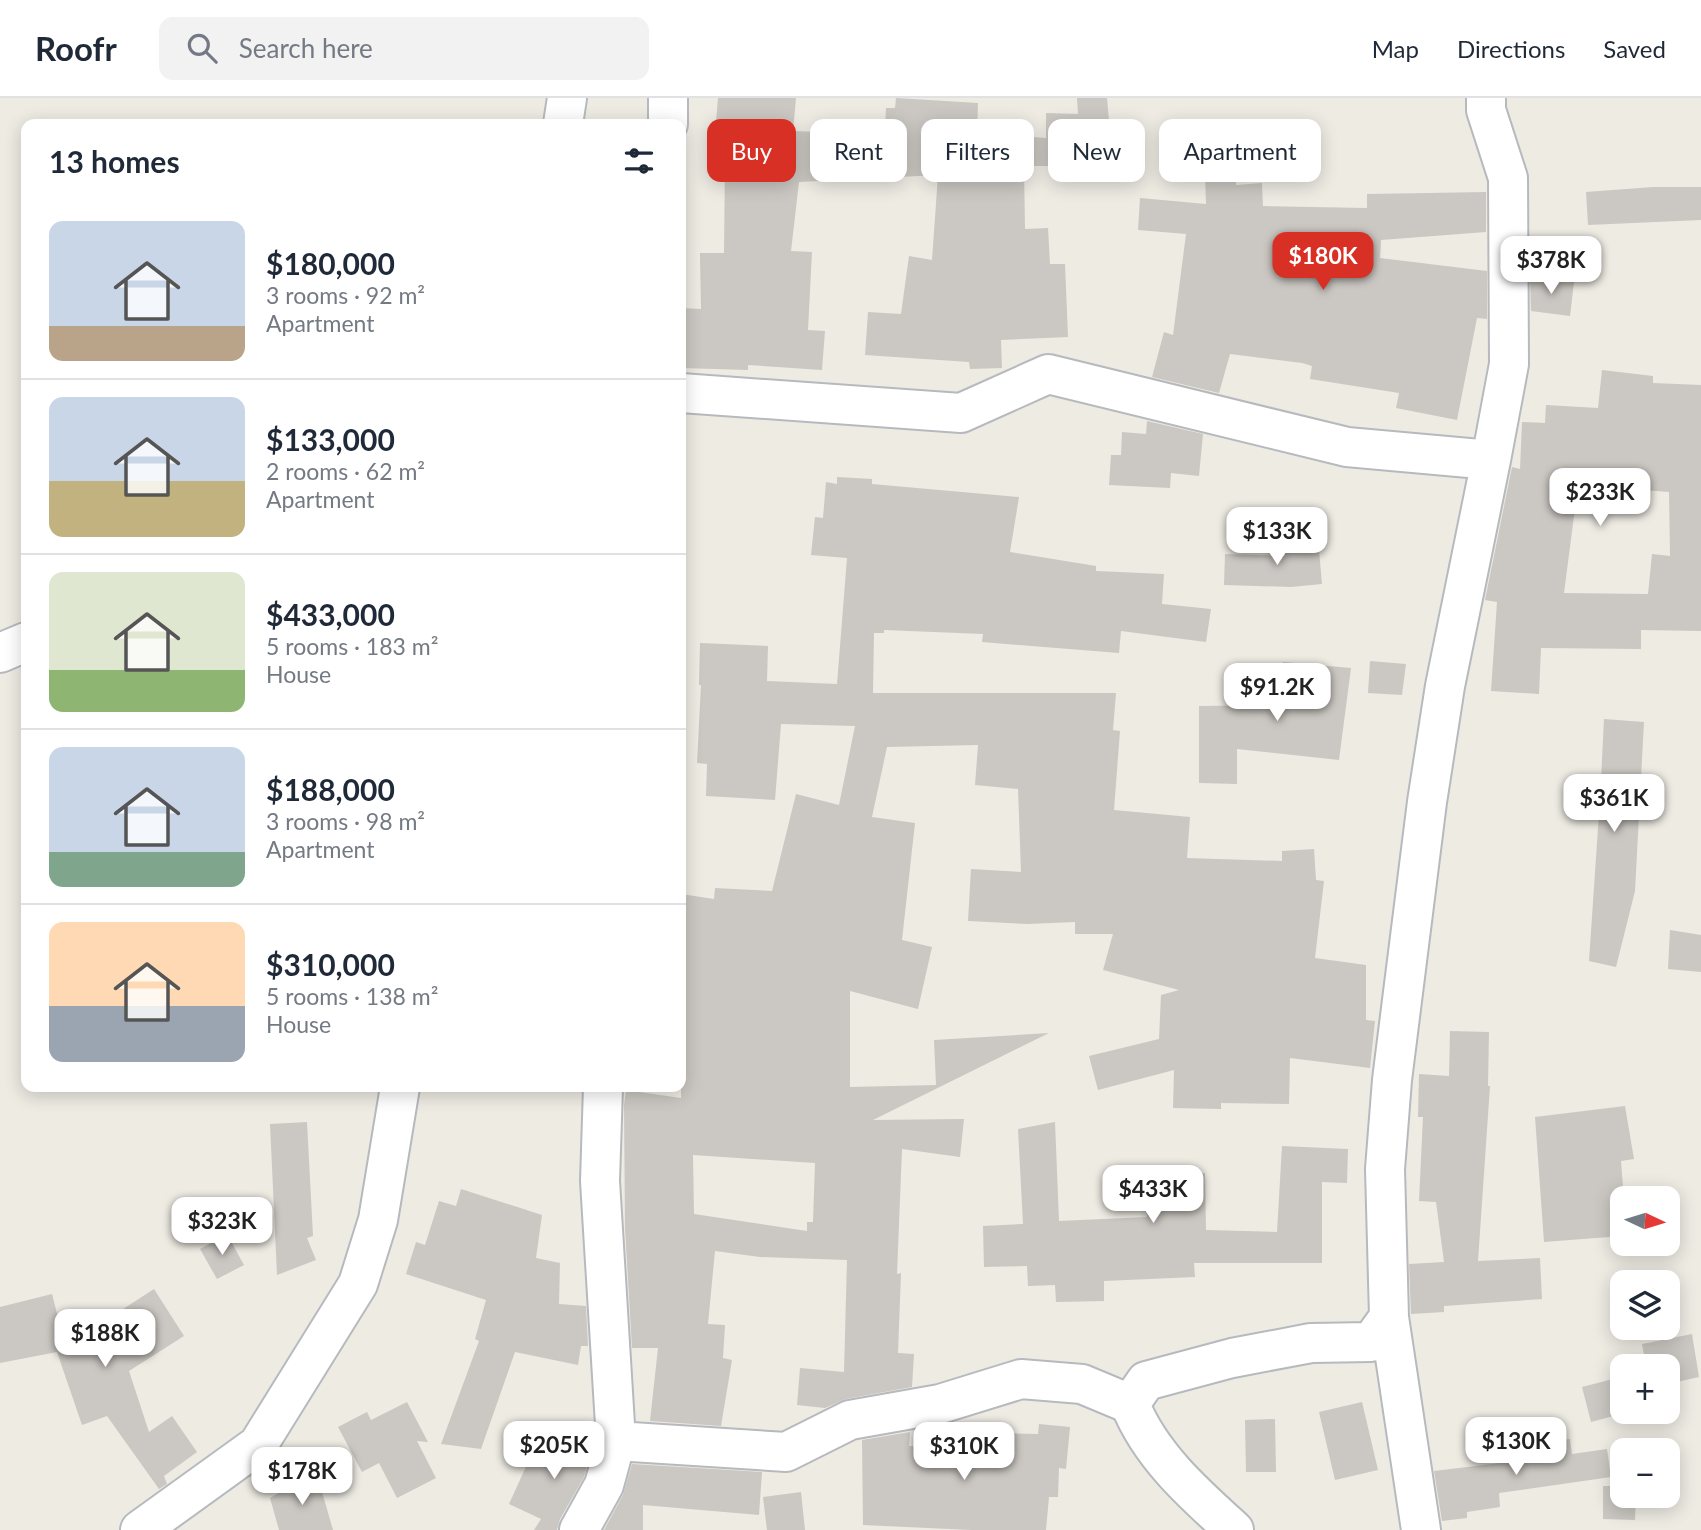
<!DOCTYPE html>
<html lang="en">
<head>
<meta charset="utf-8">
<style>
  body { margin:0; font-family:Lato,sans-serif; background:#f2f2f3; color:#1f2937; height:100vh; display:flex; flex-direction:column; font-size:26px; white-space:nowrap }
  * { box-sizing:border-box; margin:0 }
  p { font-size:23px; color:#747a83 }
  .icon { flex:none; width:38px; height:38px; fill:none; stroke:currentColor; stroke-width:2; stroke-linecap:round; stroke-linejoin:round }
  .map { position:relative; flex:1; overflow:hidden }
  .details { position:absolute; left:21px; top:21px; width:665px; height:973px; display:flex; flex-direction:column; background:#fff; border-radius:14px; box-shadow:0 4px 18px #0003 }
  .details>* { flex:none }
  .guide { position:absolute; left:707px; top:21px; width:665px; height:63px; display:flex; gap:14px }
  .needle { width:46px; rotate:94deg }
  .controls { position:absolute; left:1610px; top:1088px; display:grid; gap:14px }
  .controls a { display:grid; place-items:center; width:70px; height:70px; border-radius:14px; background:#fff; box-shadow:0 4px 18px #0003; font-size:35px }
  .price { position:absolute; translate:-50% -60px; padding:0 16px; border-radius:14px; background:#fff; color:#222; font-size:23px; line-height:46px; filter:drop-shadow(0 2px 4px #0008) }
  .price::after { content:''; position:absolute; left:50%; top:42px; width:21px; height:16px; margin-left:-10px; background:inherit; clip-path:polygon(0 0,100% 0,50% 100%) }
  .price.active { background:#d93025; color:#fff }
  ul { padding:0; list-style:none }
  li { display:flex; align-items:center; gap:21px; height:175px; padding:0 28px }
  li+li { border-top:2px solid #e0e1e3 }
  li span { display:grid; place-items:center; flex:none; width:196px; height:140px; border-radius:14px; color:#555 }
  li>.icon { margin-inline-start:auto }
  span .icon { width:84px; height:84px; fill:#fffc; stroke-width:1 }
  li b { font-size:30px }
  h2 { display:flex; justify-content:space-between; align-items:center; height:84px; padding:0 28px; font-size:30px }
  .tag { padding:0 24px; border-radius:14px; background:#fff; box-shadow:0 4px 18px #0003; font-size:24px; line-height:63px }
  .tag.active { background:#d93025; color:#fff }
  header { display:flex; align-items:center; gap:42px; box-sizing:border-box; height:98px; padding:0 35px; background:#fff; border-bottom:2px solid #e0e1e3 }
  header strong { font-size:33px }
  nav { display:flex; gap:38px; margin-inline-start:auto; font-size:24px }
  .search { width:490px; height:63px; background:#f2f2f3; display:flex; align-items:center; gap:18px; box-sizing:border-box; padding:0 24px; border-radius:14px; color:#747a83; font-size:26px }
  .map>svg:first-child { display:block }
  .building { fill:#cbc7c2; fill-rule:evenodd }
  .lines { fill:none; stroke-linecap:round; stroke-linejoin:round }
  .street-casing { stroke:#b6babe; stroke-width:42 }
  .street { stroke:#fff; stroke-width:38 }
</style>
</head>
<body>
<header>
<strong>Roofr</strong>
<div class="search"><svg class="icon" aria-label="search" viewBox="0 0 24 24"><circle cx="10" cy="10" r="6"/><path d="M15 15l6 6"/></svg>Search here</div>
<nav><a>Map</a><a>Directions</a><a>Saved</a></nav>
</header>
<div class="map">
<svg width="1701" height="1432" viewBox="0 0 1701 1432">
  <rect width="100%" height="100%" fill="#eeebe3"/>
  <path class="building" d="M718,0H796L793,33L823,34V53L884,50L886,10H895L896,0L978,5L977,35L1046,40V15L1078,16L1077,0H1107L1110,34L1083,36V43L1108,44L1107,68H1024L1025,131L1048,130L1050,166H1065L1068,239L1001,242L1002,270L970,271L969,264L865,257L868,214L901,216L909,158L932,162L938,77L799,84L791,153L812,154L808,232L825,233L822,272L748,267V272L681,270V210L701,211L700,155H724L725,61L713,60Z
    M1236,76V87L1262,85L1263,108L1367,110V96L1486,94V134L1381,142L1380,160L1487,173V221L1477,220L1457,322L1396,310L1399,295L1310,281L1312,268L1302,265L1230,256L1219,295L1152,279L1164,234L1173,237L1186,136L1138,132L1140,100L1206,106L1205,78Z
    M1653,89H1701V122L1588,127L1586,94Z
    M1530,179L1574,184L1570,218L1531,213Z
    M1602,272L1653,278V285L1701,287V533L1641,532V551L1541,550L1539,596L1491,593L1497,504L1485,502L1512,369L1520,371L1522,324L1545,325L1546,307L1598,310ZM1578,387L1669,394L1670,458L1652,456L1648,496L1564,495Z
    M1147,323L1203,336L1199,378L1171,375L1170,390L1109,387L1111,357H1121L1122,334L1146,336Z
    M837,379L872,381V386L1019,399L1010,454L1096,468V473L1164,476L1162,506L1211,511L1206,544L1121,533L1119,555L982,544L983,536L884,532V535H874L873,595H1116L1113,632L1120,633L1114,712L1190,719L1187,760L1282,763V753L1314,751L1316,782L1324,783L1315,860L1366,867V922L1375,923L1370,970L1290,960L1289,1006L1221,1005V1011L1173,1010L1174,972L1098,992L1089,958L1159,941L1161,897L1179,892L1103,872L1113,836H1075V824L1027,826L968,823L971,771L1021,774L1018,691L975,687L978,647L887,649L872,719L915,725L902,842L932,849L918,911L850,893V989L936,987L934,942L1049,935L873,1022L964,1021L960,1059L902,1051L897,1176L901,1175L898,1255L914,1256L912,1289L846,1301L825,1310L797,1307L800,1270L844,1274L847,1162L760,1159L715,1153L708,1226L725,1227L723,1260L732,1262L721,1328L650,1323L658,1250H632L625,1130L624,1007L626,992L681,1000V796L714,801L715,790L772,793L796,696L839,707L855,628L781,626L775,702L706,698L707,666L697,665L701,587H699L700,545L768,548L767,583L837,586L847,460L811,457L815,419L823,420L826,384L837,386ZM693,1057L815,1065L813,1124H807V1133L694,1116Z
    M1318,440L1322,486L1291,489L1224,487L1225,456L1285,458L1284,443Z
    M1370,563L1406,566L1402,597L1368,595Z
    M1283,564L1351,570L1339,662L1237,651V686L1199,685V608L1279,607Z
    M1604,621L1644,624L1635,793L1616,869L1589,863L1599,715L1570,713L1573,680L1601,682Z
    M1670,832L1701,837V874L1668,871Z
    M1450,933L1489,934L1488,988H1490L1478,1163L1540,1160L1542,1201L1444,1208V1214L1411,1216L1409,1166L1444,1164L1436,1104L1419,1103L1423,1019H1418L1419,976L1449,978Z
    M1625,1008L1634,1061L1621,1063L1624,1101L1622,1138L1544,1144L1535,1019Z
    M307,1024L313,1138L307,1140L316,1162L277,1177L270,1026Z
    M1055,1024L1059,1123L1147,1119L1146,1077L1205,1075L1206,1132L1277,1134L1282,1048L1348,1051L1347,1085L1322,1084V1165H1194L1195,1179L1104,1183V1203L1056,1204L1055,1187L1028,1188L1027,1168L984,1169L983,1128L1023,1126L1018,1031Z
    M461,1091L542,1117L536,1160L560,1165L559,1206L586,1208L588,1248H581L578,1267L515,1254L481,1351L441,1346L479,1243L475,1241L486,1202L406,1176L416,1144L425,1147L439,1103L456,1108Z
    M227,1136L244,1167L217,1181L200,1151Z
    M154,1191L184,1238L129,1273L149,1334L172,1318L197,1354L164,1378L167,1386L159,1391L107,1318L82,1327L57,1254L0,1265V1209L52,1196L62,1235L80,1228L83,1237Z
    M1692,1236L1699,1279L1668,1286V1269H1646L1642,1246Z
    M1613,1281L1621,1316L1591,1324L1582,1289Z
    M407,1304L428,1344L417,1343L436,1380L397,1400L379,1365L362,1374L338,1329L367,1314L371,1322Z
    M1362,1304L1378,1372L1335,1382L1319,1314Z
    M1275,1321L1276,1374H1246L1245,1322Z
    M1039,1326L1070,1329L1066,1371L1059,1370L1058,1399H1049L1046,1432H971L863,1427L862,1342L910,1334L909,1348L991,1351V1335L1038,1336Z
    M564,1331L594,1340L584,1379L560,1421L557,1432H534L541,1421L509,1406L529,1362L550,1371Z
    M1570,1341L1572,1356L1607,1351L1611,1379L1499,1395L1500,1409L1467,1414V1420L1442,1423L1434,1373L1525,1362L1523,1348Z
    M632,1366L762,1374L759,1417L643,1407V1432H604L623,1397Z
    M316,1373L333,1432H279L270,1400Z
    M1603,1388H1622V1398H1636L1635,1422L1603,1421Z
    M801,1394L805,1432H767L763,1399Z"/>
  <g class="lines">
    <defs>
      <path id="street" d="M1486,0V12L1508,80L1509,266L1491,362
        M563,26L567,0
        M668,26V0
        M681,295L961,315L1048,276L1347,349L1491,362L1445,588L1427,704L1392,982L1385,1071L1389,1219L1421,1432
        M0,555L26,544
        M616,1343L786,1354L850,1322L940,1306L1021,1281L1082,1286L1130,1306
        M140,1432L258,1347L358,1186L378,1122L400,989
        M579,1432L604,1387L616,1343L600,1083L603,989
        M1234,1432C1194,1396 1150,1357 1130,1306L1146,1283L1232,1260L1311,1245L1371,1244L1389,1219"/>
    </defs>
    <use href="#street" class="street-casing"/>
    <use href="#street" class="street"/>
  </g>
</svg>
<div class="controls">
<a><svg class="needle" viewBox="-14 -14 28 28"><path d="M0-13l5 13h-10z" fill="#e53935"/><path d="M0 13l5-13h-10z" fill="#747a83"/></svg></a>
<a><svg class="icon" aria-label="layers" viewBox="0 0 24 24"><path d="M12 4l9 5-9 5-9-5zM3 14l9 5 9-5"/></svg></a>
<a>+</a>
<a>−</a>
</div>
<b class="price active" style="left:1323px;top:194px">$180K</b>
<b class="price" style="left:1551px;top:198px">$378K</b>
<b class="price" style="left:1600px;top:430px">$233K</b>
<b class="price" style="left:1277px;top:469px">$133K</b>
<b class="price" style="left:1277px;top:625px">$91.2K</b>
<b class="price" style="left:1614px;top:736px">$361K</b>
<b class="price" style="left:1153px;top:1127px">$433K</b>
<b class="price" style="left:222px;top:1159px">$323K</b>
<b class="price" style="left:105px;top:1271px">$188K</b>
<b class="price" style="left:1516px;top:1379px">$130K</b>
<b class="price" style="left:554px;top:1383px">$205K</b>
<b class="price" style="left:964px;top:1384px">$310K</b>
<b class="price" style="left:302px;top:1409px">$178K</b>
<div class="guide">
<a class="tag active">Buy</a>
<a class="tag">Rent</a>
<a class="tag">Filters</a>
<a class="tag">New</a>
<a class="tag">Apartment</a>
</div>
<section class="details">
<h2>13 homes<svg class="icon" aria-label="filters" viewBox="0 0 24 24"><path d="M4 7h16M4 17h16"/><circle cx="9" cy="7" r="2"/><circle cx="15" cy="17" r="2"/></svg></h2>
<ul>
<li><span style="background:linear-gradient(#c9d6e8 75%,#b9a48a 0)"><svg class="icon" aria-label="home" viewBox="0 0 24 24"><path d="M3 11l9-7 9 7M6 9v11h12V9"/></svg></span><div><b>$180,000</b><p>3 rooms · 92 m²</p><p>Apartment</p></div></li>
<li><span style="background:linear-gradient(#c9d6e8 60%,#c2b280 0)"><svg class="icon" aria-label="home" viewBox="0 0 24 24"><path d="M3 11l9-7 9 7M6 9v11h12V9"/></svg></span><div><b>$133,000</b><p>2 rooms · 62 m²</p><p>Apartment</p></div></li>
<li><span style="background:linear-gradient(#dfe7d0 70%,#8fb573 0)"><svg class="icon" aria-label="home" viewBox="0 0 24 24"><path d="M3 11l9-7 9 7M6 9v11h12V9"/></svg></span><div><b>$433,000</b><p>5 rooms · 183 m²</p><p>House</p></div></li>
<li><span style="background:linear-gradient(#c9d6e8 75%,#7fa58c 0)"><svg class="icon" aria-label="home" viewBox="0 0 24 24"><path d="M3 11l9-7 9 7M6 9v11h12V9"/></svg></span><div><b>$188,000</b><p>3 rooms · 98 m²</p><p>Apartment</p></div></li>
<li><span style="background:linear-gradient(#ffd9b3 60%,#9aa5b1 0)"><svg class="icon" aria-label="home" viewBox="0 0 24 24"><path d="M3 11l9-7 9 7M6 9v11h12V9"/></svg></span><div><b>$310,000</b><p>5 rooms · 138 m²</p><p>House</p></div></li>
</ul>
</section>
</div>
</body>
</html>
